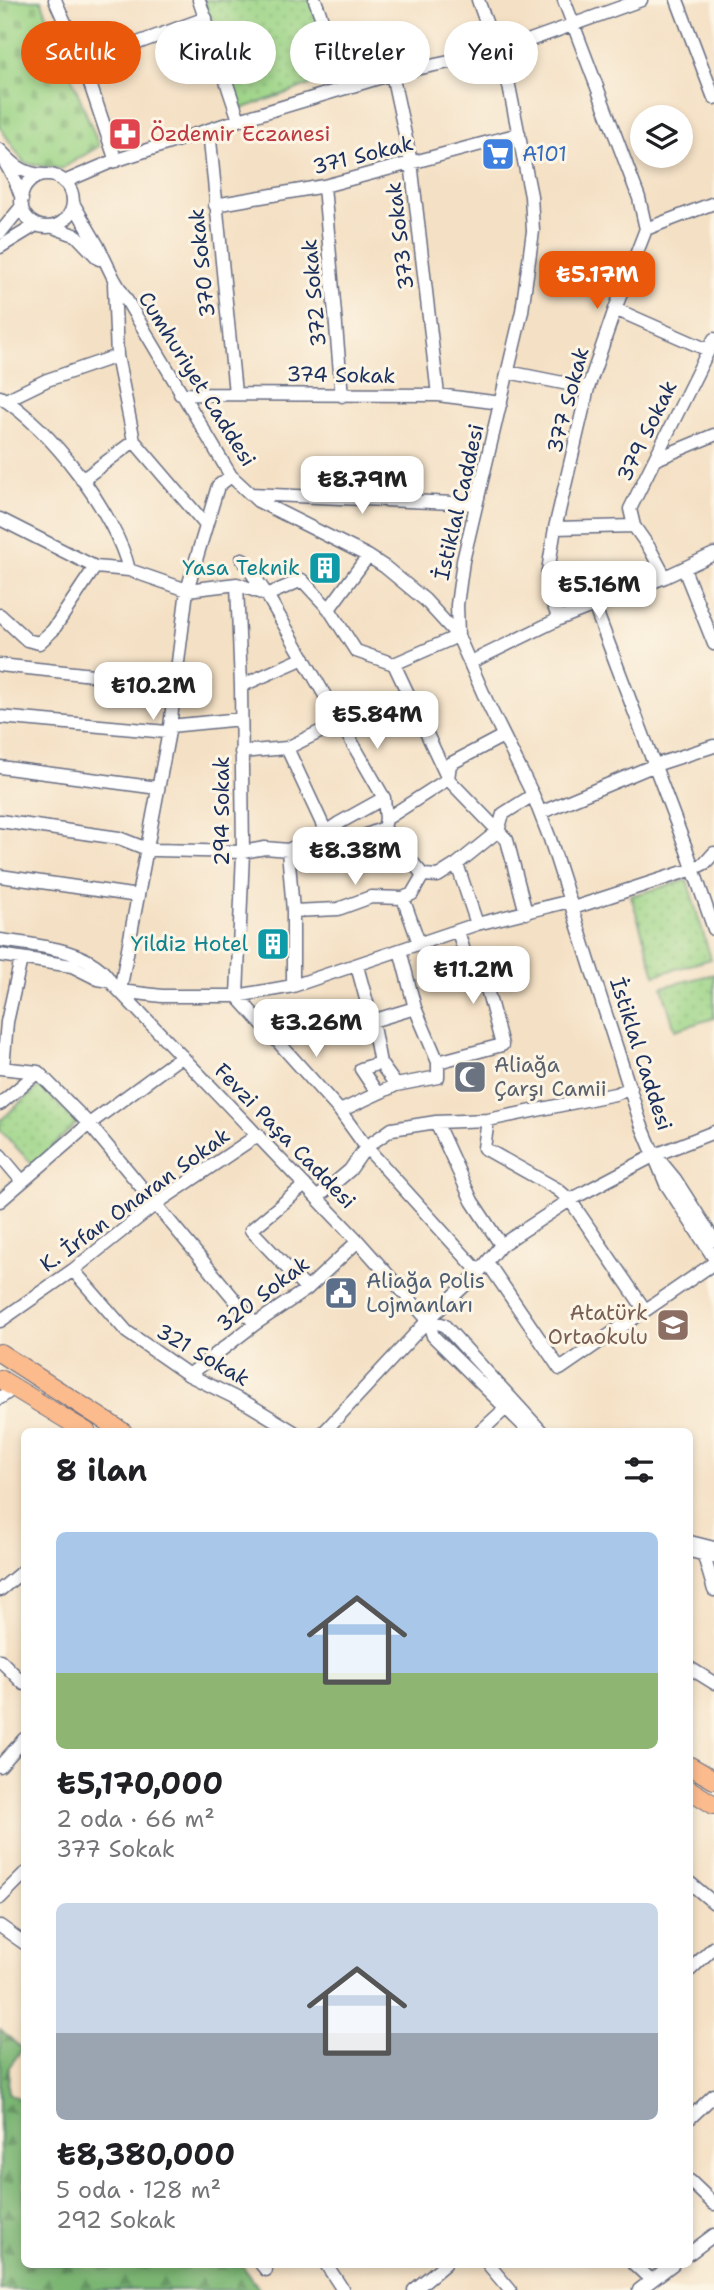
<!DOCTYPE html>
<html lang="tr">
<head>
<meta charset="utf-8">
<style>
  body { margin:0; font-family:"Shantell Sans",sans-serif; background:#f2f2f2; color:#202124; height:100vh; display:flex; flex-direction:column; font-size:26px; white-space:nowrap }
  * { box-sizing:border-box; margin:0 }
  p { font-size:23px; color:#757577 }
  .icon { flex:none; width:38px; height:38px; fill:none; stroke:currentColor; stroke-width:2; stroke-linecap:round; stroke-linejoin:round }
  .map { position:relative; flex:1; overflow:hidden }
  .drawer { position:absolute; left:21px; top:1428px; width:672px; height:840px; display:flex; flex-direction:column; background:#fff; border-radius:10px; box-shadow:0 4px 10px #0003 }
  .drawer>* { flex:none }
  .hud { position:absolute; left:21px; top:21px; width:672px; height:63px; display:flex; gap:14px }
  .buttons { position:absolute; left:630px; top:105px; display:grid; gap:14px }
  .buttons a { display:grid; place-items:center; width:63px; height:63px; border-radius:50%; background:#fff; box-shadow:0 4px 10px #0003; font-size:35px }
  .price { position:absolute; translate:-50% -60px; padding:0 16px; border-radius:14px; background:#fff; color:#222; font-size:23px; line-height:46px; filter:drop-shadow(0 2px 4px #0008) }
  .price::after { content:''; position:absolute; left:50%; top:42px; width:21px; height:16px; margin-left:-10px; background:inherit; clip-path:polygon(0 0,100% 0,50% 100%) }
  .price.current { background:#ea580c; color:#fff }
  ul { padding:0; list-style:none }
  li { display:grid; align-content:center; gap:14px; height:371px; padding:0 35px }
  li span { display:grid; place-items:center; height:217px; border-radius:10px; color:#555 }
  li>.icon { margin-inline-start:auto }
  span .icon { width:126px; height:126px; fill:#fffc; stroke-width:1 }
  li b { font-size:30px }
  h2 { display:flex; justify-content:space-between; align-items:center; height:84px; padding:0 35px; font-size:30px }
  .pill { padding:0 24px; border-radius:32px; background:#fff; box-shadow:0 4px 10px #0003; font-size:24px; line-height:63px }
  .pill.current { background:#ea580c; color:#fff }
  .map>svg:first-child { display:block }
  .forest { fill:url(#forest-firs); stroke:#4c7268; stroke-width:2 }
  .cemetery { fill:url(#cemetery-stones); stroke:#5b8272; stroke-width:2 }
  .park { fill:url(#park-dots); stroke:#5b8272; stroke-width:2 }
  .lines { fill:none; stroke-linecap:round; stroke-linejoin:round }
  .minor-casing { stroke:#676d82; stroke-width:15 }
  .highway-casing { stroke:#676d82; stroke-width:20 }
  .minor { stroke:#fff; stroke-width:12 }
  .highway { stroke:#fbbb8d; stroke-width:18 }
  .labels { text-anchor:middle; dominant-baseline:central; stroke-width:6; stroke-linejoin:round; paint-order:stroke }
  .health-label { font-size:21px; fill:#be3a42; stroke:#fcf5e5; text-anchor:start }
  .shop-label { font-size:21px; fill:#366cbe; stroke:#fcf5e5; text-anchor:start }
  .street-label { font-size:21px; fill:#1b2f5e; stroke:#fcf5e5 }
  .culture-label { font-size:21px; fill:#0d838f; stroke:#fcf5e5; text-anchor:end }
  .worship-label { font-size:21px; fill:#5b616d; stroke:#fcf5e5; text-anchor:start }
  .service-label { font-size:21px; fill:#4e5e75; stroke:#fcf5e5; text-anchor:start }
  .education-label { font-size:21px; fill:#785e54; stroke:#fcf5e5; text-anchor:end }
</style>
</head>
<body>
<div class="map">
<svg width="714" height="2290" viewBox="0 0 714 2290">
  <defs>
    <pattern id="forest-firs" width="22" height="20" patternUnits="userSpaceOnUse" patternTransform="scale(1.75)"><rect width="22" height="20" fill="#7cb673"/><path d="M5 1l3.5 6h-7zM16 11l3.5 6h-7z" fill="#659462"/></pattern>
    <pattern id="cemetery-stones" width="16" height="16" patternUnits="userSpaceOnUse" patternTransform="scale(1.75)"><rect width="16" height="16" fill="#9bd486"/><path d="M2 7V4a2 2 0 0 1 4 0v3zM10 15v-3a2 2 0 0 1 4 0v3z" fill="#85b676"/></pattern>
    <pattern id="park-dots" width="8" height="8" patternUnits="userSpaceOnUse" patternTransform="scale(1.75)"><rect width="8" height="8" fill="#9bd486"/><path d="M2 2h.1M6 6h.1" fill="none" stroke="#85b676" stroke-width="1.8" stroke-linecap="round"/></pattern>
  </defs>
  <rect width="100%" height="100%" fill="#fcf5e5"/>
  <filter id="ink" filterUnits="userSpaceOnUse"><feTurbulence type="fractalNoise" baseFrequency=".0143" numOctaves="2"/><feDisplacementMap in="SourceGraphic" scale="14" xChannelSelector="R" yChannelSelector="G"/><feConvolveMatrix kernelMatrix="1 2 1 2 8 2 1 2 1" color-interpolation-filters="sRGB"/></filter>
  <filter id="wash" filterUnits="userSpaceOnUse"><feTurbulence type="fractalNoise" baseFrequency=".00686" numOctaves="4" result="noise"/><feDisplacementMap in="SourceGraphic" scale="28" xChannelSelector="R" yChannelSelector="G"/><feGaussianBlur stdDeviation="1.57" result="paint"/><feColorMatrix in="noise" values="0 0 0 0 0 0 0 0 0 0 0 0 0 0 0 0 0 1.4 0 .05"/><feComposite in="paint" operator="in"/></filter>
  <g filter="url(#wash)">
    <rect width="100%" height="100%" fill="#f4e0c4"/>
    <path class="forest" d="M0,2029L22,2049L9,2067L8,2093L24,2101V2264L242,2265L260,2290H0Z"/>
    <path class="cemetery" d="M0,0H41L99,146L61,169L24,163L0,127Z"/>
    <path class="park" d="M204,0H310L336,76L241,109Z
      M687,880L711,959L655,975L631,896Z
      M714,974V1018L675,1030L662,987Z
      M40,1085L77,1123L33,1165L0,1130V1121Z"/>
  </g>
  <g filter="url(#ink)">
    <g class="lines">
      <defs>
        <path id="minor" d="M55,0L83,63L116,161
          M199,0L239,120
          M315,0L347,88
          M478,0L509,86L531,196L533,231L522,311L463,561L457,605L458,636L487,702L533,795L550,839L641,1124L666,1184L714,1258
          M677,0L714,98
          M83,63L206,18
          M392,74L411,162L438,395
          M209,130L235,393
          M0,150C14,165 23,174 44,175
          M4,161L15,180L22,199
          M21 201a26 26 0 1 1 52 0a26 26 0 1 1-52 0Z
          M64,182L111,162L239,120L392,74L497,52L641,0
          M324,186L342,396
          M73,203L98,246L114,279L231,476L258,501L368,556L385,567L425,600L458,636
          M215,205L324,186L519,134
          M53,227L77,236L99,259
          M646,229L714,203
          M0,233L22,206
          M0,247L36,225
          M114,283L117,356L134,441L205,524
          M615,309L708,350
          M508,372L588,388
          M180,394L438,395L501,403
          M0,397C49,426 116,514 129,570
          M6,400L47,380L117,356
          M654,460L714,435
          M231,476L218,486L187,590L170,726L120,991L162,996H237L293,986L477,924L570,901
          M82,480L134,441
          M250,494L476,504
          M0,519L95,567
          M555,528L634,526
          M242,559L267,595L384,798L386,819
          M684,569L714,644
          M665,577L650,549L634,526L630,509L714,339
          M237,584L241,686L243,852L237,996L340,1111L366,1147L479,1272
          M594,605L687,851L714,929
          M329,609L368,556
          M0,615L27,640L39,643L53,630L95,567L129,570L187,590L237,584L267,595L302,580L329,609L356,651L394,664L448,779L507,840L526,913
          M559,619L549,594L547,577L555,528L588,388L615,309L646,229L639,198L564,0
          M471,662L559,619L665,577L714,554
          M394,664L458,636
          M0,665L176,684
          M241,686L304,658
          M0,717L167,732
          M170,726L241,719
          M287,748L326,832L339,823L384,798
          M241,752L287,748L340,722
          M0,767L158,788
          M540,813L655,765L714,746
          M0,821L119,838L147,849L156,850L243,852L265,848L288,850L326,832L334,838L361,837L384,828L386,819L448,779L450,764L503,736
          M384,828L423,875
          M288,850L293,911V986
          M457,864L477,924
          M423,875L438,876L457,864L498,831L503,814L533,795
          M0,876L138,896
          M403,898L419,943
          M573,908L693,869L705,863L714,853
          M293,911L338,909L371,897L403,898L412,894L423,875
          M0,940C34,945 92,949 110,981L358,1241L428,1320L433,1336L530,1432
          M0,955L72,966L98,979L110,981
          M357,966L372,1021L380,1063
          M372,1021L415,1008L400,950
          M438,1062L502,1045L483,974L466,958L458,931
          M0,1068L38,1072
          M3,1068L7,1022L21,959
          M38,1072L89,1124L255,1324
          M377,1093L361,1069L380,1063L396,1085
          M0,1104L38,1072
          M340,1111L396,1085L438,1077V1062L415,1008
          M488,1120L484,1148L557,1189L570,1200L645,1310
          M436,1122L472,1201L501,1245
          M0,1155L22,1181
          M661,1162L675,1179L714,1240
          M305,1185L251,1230L307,1289
          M317,1198L350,1170L366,1147L392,1129L436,1122L488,1120L615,1094L631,1088
          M0,1201L89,1124L182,1056
          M487,1262L560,1369L714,1263
          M73,1270L127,1332L189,1375L248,1404L294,1432
          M428,1320L444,1325L542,1432
          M0,1321L73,1270L157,1203L258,1135
          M189,1375L255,1324L307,1289L358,1241
          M0,1398L14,1388
          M324,1432L428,1320L479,1272L501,1245L570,1200L655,1155L714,1132
          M480,1432L506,1408
          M690,1542L714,1548
          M705,1547L704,1556L714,1590
          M690,1551L714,1557
          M0,1590L24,1570
          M0,1660L24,1684
          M690,1668L714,1683
          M0,1766L24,1739
          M690,1883L714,1903
          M0,1898L24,1874
          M0,1926L24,1943
          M690,1970L714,1947
          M690,2118L714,2095
          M690,2181L714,2204
          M690,2253L714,2235
          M261,2264L266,2270
          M326,2264L343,2290
          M488,2264L510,2290
          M634,2264L651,2280
          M414,2290L445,2264
          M639,2290L673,2264"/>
        <path id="highway" d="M0,1353L123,1432
          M0,1379L87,1432
          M690,1766L714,1780
          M690,1790L714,1805"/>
      </defs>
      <use href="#minor" class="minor-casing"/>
      <use href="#highway" class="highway-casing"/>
      <use href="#minor" class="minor"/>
      <use href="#highway" class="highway"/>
    </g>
  </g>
  <defs>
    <symbol id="pharmacy-square" viewBox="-11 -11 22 22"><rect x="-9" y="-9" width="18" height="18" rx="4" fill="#e0444e" stroke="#fcf5e5"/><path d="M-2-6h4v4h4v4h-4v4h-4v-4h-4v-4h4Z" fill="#fff"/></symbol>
    <symbol id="supermarket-square" viewBox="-11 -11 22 22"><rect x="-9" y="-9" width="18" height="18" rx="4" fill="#3f7fe0" stroke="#fcf5e5"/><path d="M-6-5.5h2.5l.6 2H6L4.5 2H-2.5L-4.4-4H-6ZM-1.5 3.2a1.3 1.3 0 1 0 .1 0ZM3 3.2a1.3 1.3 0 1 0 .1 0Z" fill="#fff"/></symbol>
    <symbol id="building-square" viewBox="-11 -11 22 22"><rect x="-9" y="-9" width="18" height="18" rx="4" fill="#0f9aa8" stroke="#fcf5e5"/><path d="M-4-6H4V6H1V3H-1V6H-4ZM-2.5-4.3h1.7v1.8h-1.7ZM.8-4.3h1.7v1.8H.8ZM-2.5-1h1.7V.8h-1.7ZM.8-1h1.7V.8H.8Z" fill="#fff"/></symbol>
    <symbol id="mosque-square" viewBox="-11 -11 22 22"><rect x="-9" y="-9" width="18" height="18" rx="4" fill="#6b7280" stroke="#fcf5e5"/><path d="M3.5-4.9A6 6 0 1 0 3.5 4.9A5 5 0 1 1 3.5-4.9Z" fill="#fff"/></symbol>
    <symbol id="civic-square" viewBox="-11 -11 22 22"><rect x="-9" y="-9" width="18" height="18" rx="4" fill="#5c6f8a" stroke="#fcf5e5"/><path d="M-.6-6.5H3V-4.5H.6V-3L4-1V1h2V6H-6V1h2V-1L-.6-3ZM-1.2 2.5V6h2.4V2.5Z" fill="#fff"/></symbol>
    <symbol id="school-square" viewBox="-11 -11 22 22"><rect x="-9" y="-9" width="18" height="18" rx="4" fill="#8d6e63" stroke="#fcf5e5"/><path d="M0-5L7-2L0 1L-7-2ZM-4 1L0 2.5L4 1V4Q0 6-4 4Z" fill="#fff"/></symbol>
  </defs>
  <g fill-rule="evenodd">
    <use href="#pharmacy-square" x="106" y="115" width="38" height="38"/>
    <use href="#supermarket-square" x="479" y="135" width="38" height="38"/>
    <use href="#building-square" x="306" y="549" width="38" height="38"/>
    <use href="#building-square" x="254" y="925" width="38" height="38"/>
    <use href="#mosque-square" x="451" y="1058" width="38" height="38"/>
    <use href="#civic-square" x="322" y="1274" width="38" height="38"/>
    <use href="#school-square" x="654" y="1306" width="38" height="38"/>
  </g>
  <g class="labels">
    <g class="health-label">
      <text x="150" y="134">Özdemir Eczanesi</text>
    </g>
    <g class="shop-label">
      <text x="522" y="154">A101</text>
    </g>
    <g class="street-label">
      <text transform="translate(363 155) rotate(-14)">371 Sokak</text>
      <text transform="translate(400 236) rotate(-97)">373 Sokak</text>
      <text transform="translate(202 263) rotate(-96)">370 Sokak</text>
      <text transform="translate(314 293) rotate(-95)">372 Sokak</text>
      <text transform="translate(341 375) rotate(1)">374 Sokak</text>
      <text transform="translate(197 379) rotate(58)">Cumhuriyet Caddesi</text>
      <text transform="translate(568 400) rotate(-75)">377 Sokak</text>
      <text transform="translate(647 431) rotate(-64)">379 Sokak</text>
      <text transform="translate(459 502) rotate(-77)">İstiklal Caddesi</text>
      <text transform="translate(222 811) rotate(-90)">294 Sokak</text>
      <text transform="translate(641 1054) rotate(72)">İstiklal Caddesi</text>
      <text transform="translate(285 1136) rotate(46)">Fevzi Paşa Caddesi</text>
      <text transform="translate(135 1200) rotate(-36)">K. İrfan Onaran Sokak</text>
      <text transform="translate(263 1294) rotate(-37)">320 Sokak</text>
      <text transform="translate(203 1355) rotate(30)">321 Sokak</text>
    </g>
    <g class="culture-label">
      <text x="300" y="568">Yasa Teknik</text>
      <text x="248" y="944">Yildiz Hotel</text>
    </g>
    <g class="worship-label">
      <text x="494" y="1065">Aliağa<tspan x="494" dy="24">Çarşı Camii</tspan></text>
    </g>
    <g class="service-label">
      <text x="366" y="1281">Aliağa Polis<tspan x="366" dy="24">Lojmanları</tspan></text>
    </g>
    <g class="education-label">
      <text x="648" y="1313">Atatürk<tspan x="648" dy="24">Ortaokulu</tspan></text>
    </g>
  </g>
</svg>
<div class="buttons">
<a><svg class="icon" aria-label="layers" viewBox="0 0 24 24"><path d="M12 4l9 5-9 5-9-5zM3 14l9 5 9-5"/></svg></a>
</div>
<b class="price current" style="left:597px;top:311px">₺5.17M</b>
<b class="price" style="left:362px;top:516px">₺8.79M</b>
<b class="price" style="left:599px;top:621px">₺5.16M</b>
<b class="price" style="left:153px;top:722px">₺10.2M</b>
<b class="price" style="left:377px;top:751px">₺5.84M</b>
<b class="price" style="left:355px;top:887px">₺8.38M</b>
<b class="price" style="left:473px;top:1006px">₺11.2M</b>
<b class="price" style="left:316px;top:1059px">₺3.26M</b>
<div class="hud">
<a class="pill current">Satılık</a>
<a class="pill">Kiralık</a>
<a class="pill">Filtreler</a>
<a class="pill">Yeni</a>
</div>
<section class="drawer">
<h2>8 ilan<svg class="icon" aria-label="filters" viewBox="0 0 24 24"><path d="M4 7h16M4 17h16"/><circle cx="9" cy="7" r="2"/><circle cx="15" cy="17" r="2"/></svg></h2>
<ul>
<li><span style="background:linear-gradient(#a9c7e8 65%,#8fb573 0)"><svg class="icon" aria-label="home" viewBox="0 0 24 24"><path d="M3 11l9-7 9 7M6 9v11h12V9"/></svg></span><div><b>₺5,170,000</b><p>2 oda · 66 m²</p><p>377 Sokak</p></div></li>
<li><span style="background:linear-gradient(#c9d6e8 60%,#9aa5b1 0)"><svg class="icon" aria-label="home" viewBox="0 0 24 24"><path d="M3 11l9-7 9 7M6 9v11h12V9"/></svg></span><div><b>₺8,380,000</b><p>5 oda · 128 m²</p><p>292 Sokak</p></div></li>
</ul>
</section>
</div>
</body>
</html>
